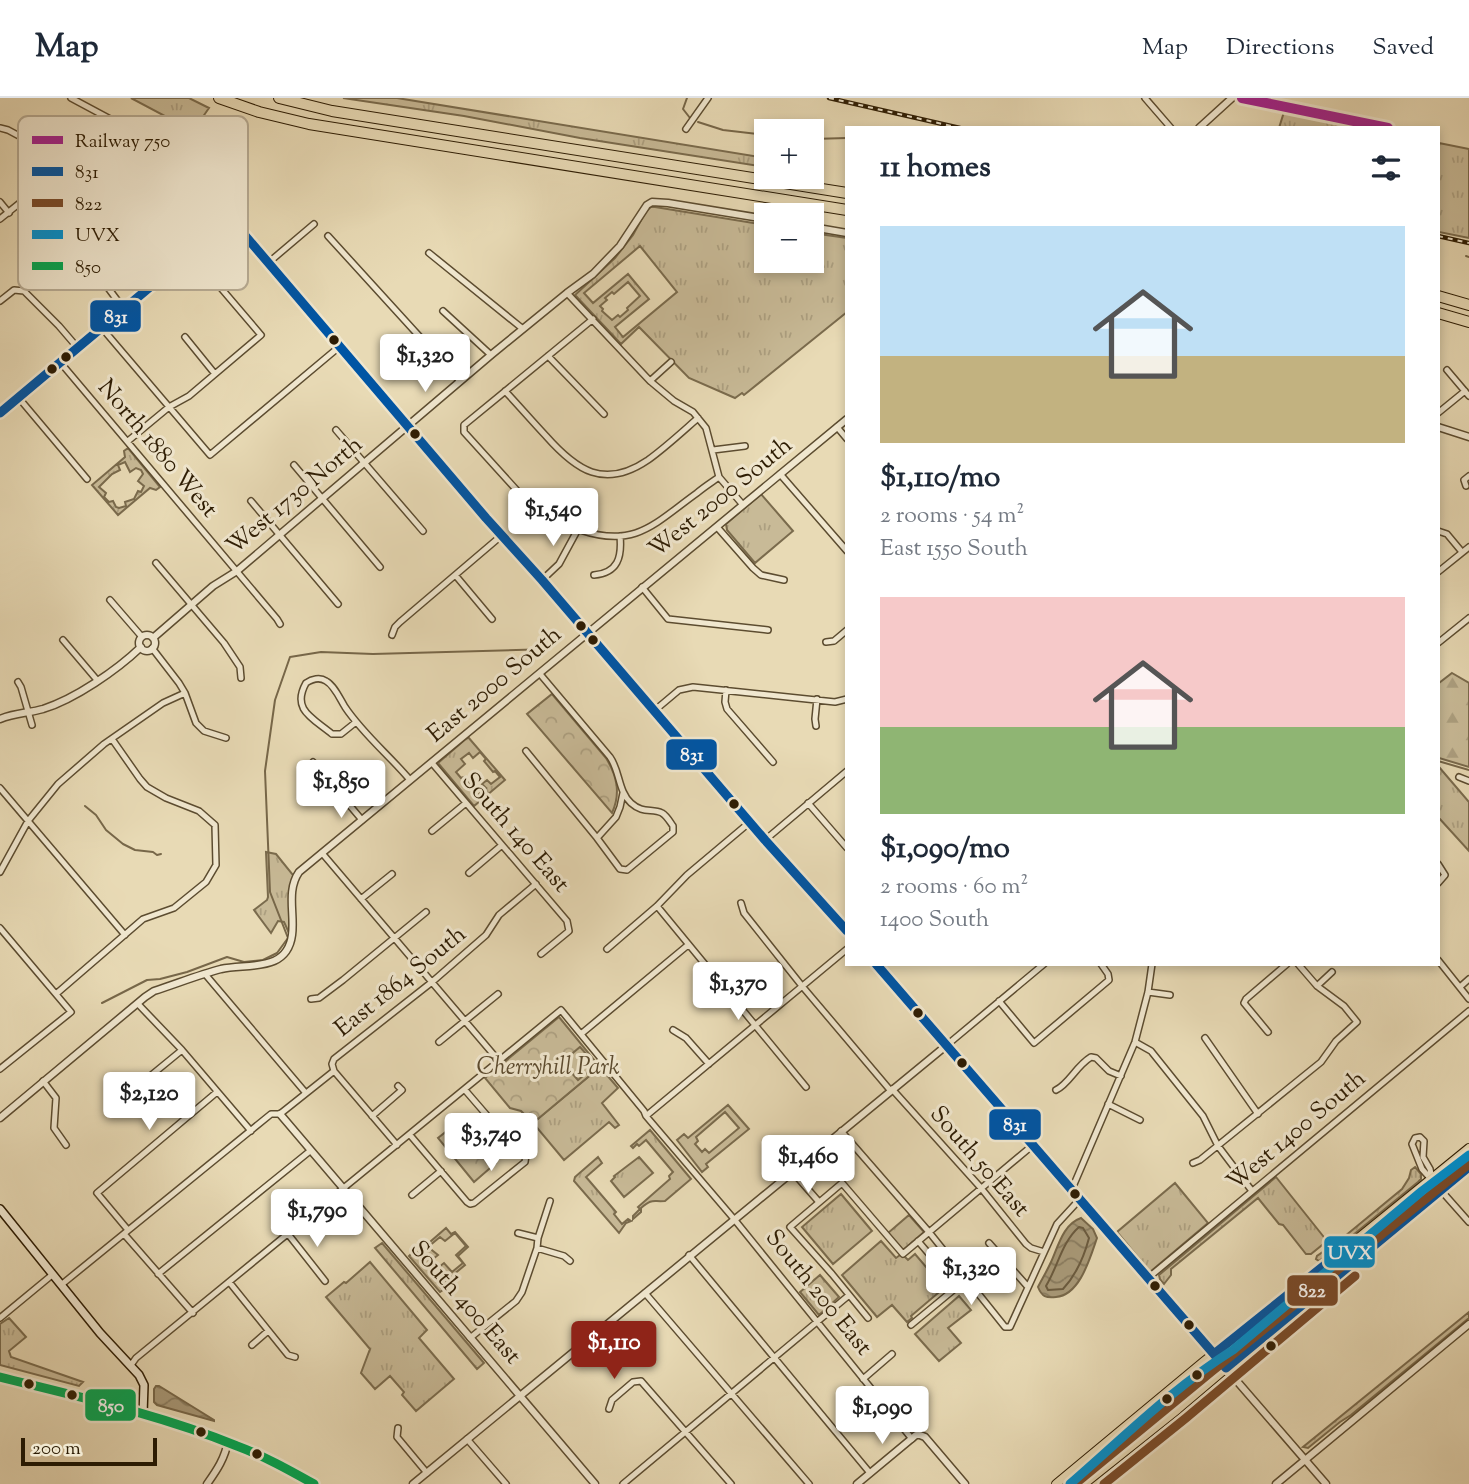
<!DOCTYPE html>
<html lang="en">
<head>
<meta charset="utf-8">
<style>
  body { margin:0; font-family:"Sorts Mill Goudy",serif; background:#f2f2f3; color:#1f2937; height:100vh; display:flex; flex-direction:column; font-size:26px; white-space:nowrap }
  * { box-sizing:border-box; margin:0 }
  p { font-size:23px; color:#747a83 }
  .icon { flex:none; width:38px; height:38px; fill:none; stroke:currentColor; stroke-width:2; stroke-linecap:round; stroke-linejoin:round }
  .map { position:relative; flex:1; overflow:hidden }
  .drawer { position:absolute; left:845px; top:28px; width:595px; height:840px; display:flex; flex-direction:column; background:#fff; border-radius:0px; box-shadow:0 4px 10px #0003 }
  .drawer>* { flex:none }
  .controls { position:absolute; left:754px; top:21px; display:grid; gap:14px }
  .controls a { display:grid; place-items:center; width:70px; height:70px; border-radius:0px; background:#fff; box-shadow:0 4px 10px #0003; font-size:35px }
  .scale { position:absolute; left:21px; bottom:18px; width:136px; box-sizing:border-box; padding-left:7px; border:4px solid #2d1c03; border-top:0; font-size:19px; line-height:24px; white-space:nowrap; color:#2d1c03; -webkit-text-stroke:5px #f0e7cf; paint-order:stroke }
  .price { position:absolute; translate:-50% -60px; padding:0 16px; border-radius:7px; background:#fff; color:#222; font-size:23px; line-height:46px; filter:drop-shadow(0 2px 4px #0008) }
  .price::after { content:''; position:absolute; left:50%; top:42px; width:21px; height:16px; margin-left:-10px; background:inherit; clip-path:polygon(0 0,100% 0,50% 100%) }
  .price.selected { background:#8f2418; color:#fff }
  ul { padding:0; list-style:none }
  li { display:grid; align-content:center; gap:14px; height:371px; padding:0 35px }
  li span { display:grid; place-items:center; height:217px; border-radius:0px; color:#555 }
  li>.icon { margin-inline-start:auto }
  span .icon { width:126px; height:126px; fill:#fffc; stroke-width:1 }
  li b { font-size:30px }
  h2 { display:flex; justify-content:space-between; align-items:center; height:84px; padding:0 35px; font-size:30px }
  header { display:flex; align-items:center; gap:42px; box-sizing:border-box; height:98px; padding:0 35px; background:#fff; border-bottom:2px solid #e0e1e3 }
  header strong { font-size:33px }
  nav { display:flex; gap:38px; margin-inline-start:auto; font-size:24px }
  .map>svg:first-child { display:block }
  .grass { fill:url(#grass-tufts); stroke:#7a6b4d; stroke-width:2; fill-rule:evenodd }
  .forest { fill:url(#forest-firs); stroke:#7a6b4d; stroke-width:2 }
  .park { fill:url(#park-crowns); stroke:#7a6b4d; stroke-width:2 }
  .pitch { fill:#c8ba97; stroke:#7a6b4d; stroke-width:2 }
  .water { fill:url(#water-waves); stroke:#776749; stroke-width:2 }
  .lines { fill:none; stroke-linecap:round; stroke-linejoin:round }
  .shore { stroke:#6a5a3e; stroke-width:2 }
  .stream { stroke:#776749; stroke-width:2 }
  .minor-casing { stroke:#5c4c30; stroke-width:8 }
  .tertiary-casing { stroke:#5c4c30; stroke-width:9 }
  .secondary-casing { stroke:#2d1c03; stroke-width:10 }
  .primary-casing { stroke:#2d1c03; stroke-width:10 }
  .motorway-casing { stroke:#2d1c03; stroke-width:12 }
  .minor { stroke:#f0e7cf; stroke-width:5 }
  .tertiary { stroke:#f0e7cf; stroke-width:6 }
  .secondary { stroke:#f0e7cf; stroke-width:7 }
  .primary { stroke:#e8dab5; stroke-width:8 }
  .motorway { stroke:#e8dab5; stroke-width:10 }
  .rail-casing { stroke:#2d1c03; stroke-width:4.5 }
  .rail { stroke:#f0e7cf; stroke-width:2; stroke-dasharray:5; stroke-linecap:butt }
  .bus-1-casing { stroke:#f0e7cf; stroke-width:14 }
  .bus-2-casing { stroke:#f0e7cf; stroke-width:14 }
  .bus-3-casing { stroke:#f0e7cf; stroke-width:14 }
  .bus-4-casing { stroke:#f0e7cf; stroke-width:14 }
  .bus-1 { stroke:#0055a4; stroke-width:9 }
  .bus-2 { stroke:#7a4b2a; stroke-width:9 }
  .bus-3 { stroke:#0091d0; stroke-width:9 }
  .bus-4 { stroke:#00a651; stroke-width:9 }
  .rail-1-casing { stroke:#f0e7cf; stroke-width:16 }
  .rail-1 { stroke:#a4228e; stroke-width:10 }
  .bus-dot { fill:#2d1c03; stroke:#f0e7cf; stroke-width:2.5 }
  .labels { text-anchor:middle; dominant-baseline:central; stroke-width:6; stroke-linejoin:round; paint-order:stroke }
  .street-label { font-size:24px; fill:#2d1c03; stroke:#f0e7cf }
  .park-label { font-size:24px; font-style:italic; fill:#5c4b2f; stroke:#f0e7cf }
  .key { fill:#f0e7cf; stroke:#b6aa92; stroke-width:2 }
  .key-label { font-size:19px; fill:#2d1c03 }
  .line-badge { stroke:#f0e7cf; stroke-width:2.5 }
  .badge-label { font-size:19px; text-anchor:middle; font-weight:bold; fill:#fff }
</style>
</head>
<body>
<header>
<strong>Map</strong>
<nav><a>Map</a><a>Directions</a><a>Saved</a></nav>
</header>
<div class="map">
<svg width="1469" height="1386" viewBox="0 0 1469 1386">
  <defs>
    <pattern id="grass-tufts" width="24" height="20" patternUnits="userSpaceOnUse" patternTransform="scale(1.75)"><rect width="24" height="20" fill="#c8ba97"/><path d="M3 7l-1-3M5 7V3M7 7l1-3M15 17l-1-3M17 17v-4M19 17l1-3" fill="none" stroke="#ac9f80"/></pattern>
    <pattern id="forest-firs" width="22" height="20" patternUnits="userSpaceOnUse" patternTransform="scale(1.75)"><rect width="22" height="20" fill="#c8ba97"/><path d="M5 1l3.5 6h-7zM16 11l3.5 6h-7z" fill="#ac9f80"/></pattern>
    <pattern id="park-crowns" width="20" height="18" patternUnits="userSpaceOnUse" patternTransform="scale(1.75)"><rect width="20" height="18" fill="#c8ba97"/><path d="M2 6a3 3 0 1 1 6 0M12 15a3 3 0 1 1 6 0" fill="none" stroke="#ac9f80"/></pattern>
    <pattern id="water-waves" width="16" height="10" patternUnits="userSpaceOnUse" patternTransform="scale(1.75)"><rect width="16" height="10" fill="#a89978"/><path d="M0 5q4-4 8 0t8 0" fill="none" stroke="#897c60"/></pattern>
  </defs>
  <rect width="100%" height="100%" fill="#e8dab5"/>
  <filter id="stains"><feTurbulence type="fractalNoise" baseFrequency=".00286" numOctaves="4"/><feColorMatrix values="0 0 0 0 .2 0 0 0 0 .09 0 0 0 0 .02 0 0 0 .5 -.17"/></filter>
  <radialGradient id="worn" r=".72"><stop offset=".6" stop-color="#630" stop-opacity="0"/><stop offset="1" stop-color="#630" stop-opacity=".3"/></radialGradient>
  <path class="grass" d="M131,0H189L209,10L193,33Z
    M343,0H397L766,60V69L580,40L464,18Z
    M1284,14L1361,30H1279Z
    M1439,45L1469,51V140L1439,134Z
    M651,109H655L766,127V163H812V135L847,140V214L744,297L742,295L735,300L689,280L639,229L621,246L575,197L615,160L633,137L646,113ZM640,148L677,194L623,239L615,229L649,201L628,176L593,205L584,195ZM628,184L640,198L627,210L628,212L620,219L618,217L612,222L602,213L603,211L600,208L607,202L605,200L612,194L614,196Z
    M128,350L160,389L156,392L150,390L118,417L92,387L125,359L124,353ZM125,364L130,374L136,370L141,372L143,376L138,383L144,388L141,394L138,393L134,401L125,404L126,408L119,410L116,409L113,403L109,404L104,399L106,395L99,389L112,376L120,372L118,367Z
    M761,396L793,433L755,465L727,432L726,426Z
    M468,639L505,682L474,708L438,665ZM480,654L486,661L484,663L493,674L495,673L500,679L491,686L487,682L482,686L486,690L477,698L472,692L473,690L464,679L461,680L456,674L465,666L461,661L469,655L473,660Z
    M1439,669L1469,704V753L1439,720Z
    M266,754L276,756L293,777L289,835L284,824L278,823L271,835L254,812L267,802L268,799Z
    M600,969L618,990L602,1005L619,1027L615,1030L609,1024L564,1062L533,1025Z
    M728,1007L749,1031L706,1066L708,1069L702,1074L677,1042L684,1036L688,1040ZM725,1014L739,1030L709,1055L705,1051L702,1054L695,1046L698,1043L696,1039Z
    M650,1032L691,1081L665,1103C652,1104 653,1100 641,1110V1114L633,1121V1118L640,1111L638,1109L670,1081L669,1078L673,1074L646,1042L639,1048L637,1046L633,1050L631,1048Z
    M598,1059L602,1065L586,1079L616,1114L614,1116L622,1126L628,1121L631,1123L626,1125L619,1135L574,1083L575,1079Z
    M639,1059L653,1075L624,1099L611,1083L615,1079L614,1078Z
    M1415,1069L1421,1076V1081L1418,1084L1342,1146L1319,1163L1316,1161L1317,1158L1339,1143L1402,1091L1409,1080L1411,1072Z
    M1276,1079L1327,1143L1311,1156H1306L1283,1127L1279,1126L1258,1100L1171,1171V1177L1164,1186L1160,1181L1159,1177Z
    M1175,1085L1208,1125L1150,1174L1117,1134Z
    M841,1096L872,1133L833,1166L802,1129Z
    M909,1117L924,1134L903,1152L888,1135Z
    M446,1130L451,1136L455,1134L468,1149L458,1158L465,1167L440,1188L443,1192L440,1194L409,1158L412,1155L415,1157ZM455,1135L466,1148L456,1157L463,1165L452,1174L444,1165L439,1169L437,1167L435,1168L432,1165L434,1163L433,1161L438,1157L428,1149L440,1139L445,1143Z
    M881,1143L896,1160L900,1157L904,1158L908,1162L915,1156L944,1190L911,1218L912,1220L907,1224L892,1207L877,1219L842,1177Z
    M382,1145L484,1265L477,1271L375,1150Z
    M370,1164L427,1232L419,1240L454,1281L416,1313L402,1297L404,1294L390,1278L375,1291L361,1275L370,1251L326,1199L344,1184L346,1185Z
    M820,1177L839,1199L819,1217L800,1194Z
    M959,1198L971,1212L948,1230L961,1245L939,1263L915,1236Z
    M1469,1214V1220L1351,1317L1340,1324L1308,1350L1303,1349Z
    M9,1220L26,1239L9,1253L11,1259L83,1284L79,1288L0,1267V1226Z"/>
  <path class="forest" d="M1452,575L1469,585V669L1439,660V585Z"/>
  <path class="park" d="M552,596L606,660C617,678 621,695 612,715L527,616Z
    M559,919L600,969L533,1025L521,1013L510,1010L485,980Z
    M461,1022L496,1065L474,1084L438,1040Z"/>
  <path class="pitch" d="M580,949L596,967L578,982L562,964Z"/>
  <path class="water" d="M1081,1120L1093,1131L1097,1140C1090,1160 1080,1197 1056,1199C1046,1200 1042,1199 1038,1189C1042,1181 1047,1173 1051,1164C1058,1149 1063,1126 1081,1120Z
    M156,1288H159L214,1322V1323L157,1307L154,1304V1291Z"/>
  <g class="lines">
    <path class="shore" d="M1079,1129L1083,1130L1089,1140C1084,1159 1076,1177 1063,1191L1048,1192L1046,1188C1058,1168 1062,1144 1079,1129Z"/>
    <path class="stream" d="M687,0L683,11L690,20
      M698,24L723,32L766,37
      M812,41L847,40
      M1466,158L1469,159
      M1438,663L1469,672
      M85,708L96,717L106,732L123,746L135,752L153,754L157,757L161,756
      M102,905L147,882L160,881L187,874L227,859L244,864L263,862L277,855L288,840L270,794L265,673L275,602L290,559L321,554L373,556L550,551"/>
    <defs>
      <path id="minor" d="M71,0L155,45L109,86
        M1145,0L1171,30
        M0,30L8,32L109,86L179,164
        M686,31L708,0
        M183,65L227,110L231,121
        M28,100L97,175L123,210
        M0,104L9,115
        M0,121L57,75L64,63
        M328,138L460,283
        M429,155L523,231
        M268,165L314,126
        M567,195L650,283L674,303L693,314L706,330L719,379L743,407
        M0,203L14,192L24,193L59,228L77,249
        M443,213L491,257
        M593,221L464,327V334L531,408C546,419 562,425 580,432C636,451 655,425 697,395C704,389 712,384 719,379
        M101,229L210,357L339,249
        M185,239L215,276
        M548,258L604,316
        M60,264L277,521L280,526
        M1447,272L1469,298
        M650,283L671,264
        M505,293C519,308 532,323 546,338C576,372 604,392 648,362C666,349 682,334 698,320
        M18,299L87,381
        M1438,315L1465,293
        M837,329L847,341
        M336,332L423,433
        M128,343L169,309L189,298L261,237L191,155
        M713,352L745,348
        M294,367L380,469
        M780,376L847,453
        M1466,388L1464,382L1469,378
        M251,403L338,506
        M717,429L753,470L761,477L784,482
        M1438,433L1447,436L1462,454
        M156,465L224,545L240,569L241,580
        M1438,474L1469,449
        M594,477C618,475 622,459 620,438
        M456,478L492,521
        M542,482L559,466L578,431
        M642,489L668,521L768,532
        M110,502L142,539
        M392,537L395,529L400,524L501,438
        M63,542L97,582
        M826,544L834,543L847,532
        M1438,545L1469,520
        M152,550L179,585L185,595L196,625L204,633L226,640
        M18,584L21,589L32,627
        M726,592L725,604L727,611L773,664
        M654,613L679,592L693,589L835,604L847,601
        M356,624L341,636H332C313,620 291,612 306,585C312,581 320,579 326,583C334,587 340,601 345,609C363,636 389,657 410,682
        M816,628L815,621L817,601
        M526,653L597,740L620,771L627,772L673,734V728C670,724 667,718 662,715C652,710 643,716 631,705C618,693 620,673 610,659L540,576
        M313,664L362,722
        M432,665L567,823L569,833L541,856
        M1459,679L1469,683
        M0,690L125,837
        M316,698L331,686
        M808,705L847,750
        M432,733L466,705
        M597,740L616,719L620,709L623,695
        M765,742L847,673
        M322,755L499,963
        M1438,766L1445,777L1438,785
        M0,774L28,723L58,686L104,646L163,605L185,595
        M469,775L502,747
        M361,801L392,776
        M741,805L744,815L802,888L890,992
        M657,808L806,989
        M0,830L71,914L0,971
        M607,851L657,808L687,777L750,724
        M1438,862L1469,901
        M205,876L305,994
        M1317,888L1332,874
        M1460,889L1469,881
        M1148,894L1170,897
        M56,896L143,821L174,810L206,784L216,767L215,727L199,713L166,700L147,689L140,681L112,641
        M311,901L319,900L343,882L426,814
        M999,903L1034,945L1109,882L1108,876L1101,866
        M138,906L182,952L251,1033
        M673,932L686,940L709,966
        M1268,934L1244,905L1246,901L1287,866
        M581,936L688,847
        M1205,940L1258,1016
        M439,944L498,896
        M1135,944L1151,953L1203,1018L1218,1048L1252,1093
        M947,947L1044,866
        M334,973L332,966L334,961L432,884L486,837L499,817L536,786
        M334,973L397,1047
        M43,983L56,1000L54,1030L66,1047
        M892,991L981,1090L1026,1146L1031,1150L1044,1154
        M1056,992C1069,986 1076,968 1091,959L1096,960L1109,973L1121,978
        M1108,1006L1140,1022
        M110,1011L182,952
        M372,1018L402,992L398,988
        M646,1018L847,851
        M841,1033L929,1134L1005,1229H1010L1057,1126L1080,1101
        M410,1037L467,1104L470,1106L474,1105L525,1064L526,1057L515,1041L503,1036L465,992
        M1193,1065L1200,1062L1321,964L1336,943L1357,924L1344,908L1317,888L1298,866
        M792,1073L819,1104
        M1432,1080L1430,1071L1423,1059L1424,1043L1420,1039L1415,1040L1412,1046L1422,1071L1469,1124
        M1072,1091L1135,944L1148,894L1152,866
        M412,1097L441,1073
        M128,1132L97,1095L217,994
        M518,1135L538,1140
        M124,1136L193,1215
        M288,1136L325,1183
        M989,1145L1028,1189
        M537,1150L564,1158L570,1163
        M689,1157L870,1375
        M158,1176L310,1053
        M1148,1180L1469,913
        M230,1185L288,1257L295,1259
        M61,1187L271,1016H280L334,973
        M645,1195L809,1386
        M0,1220L52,1177
        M868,1220L832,1176L790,1129L842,1085L903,1156L1033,1047
        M911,1227L957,1189L918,1143
        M470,1240L516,1203L522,1194L537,1150L538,1140L550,1103
        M252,1247L268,1233
        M131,1267L136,1260L561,912L644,1013L646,1018L734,1121L912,1341
        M863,1281L892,1256
        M609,1311L612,1302L633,1284L641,1283L731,1386
        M398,1330L397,1339L427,1375
        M467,1341L506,1386
        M623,1386L848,1198"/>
      <path id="tertiary" d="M1199,30L1232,0
        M812,129L847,135
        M0,315L231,121L486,420L542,482L765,742L847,833
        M1438,329L1469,339
        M139 545a8 8 0 1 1 16 0a8 8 0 1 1-16 0Z
        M153,540L213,488L237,473L491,257L567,195L593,176L620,148L647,107L652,104L668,105L766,121
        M0,621C14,615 29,615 43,611C75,601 117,572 141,549
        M876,866L1326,1386
        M280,1016L595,1386
        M0,1020L145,899L154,893C176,886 198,877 221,871C247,865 287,875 292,837C295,816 286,793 299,774L847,321
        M207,1386C217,1372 225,1360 228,1343
        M413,1386L947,947
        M857,1386L916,1337H920L925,1339L965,1386
        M1276,1386L1469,1226"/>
      <path id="secondary" d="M0,1111L100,1235L139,1277L144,1287L143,1316"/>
      <path id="primary" d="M0,1279C109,1307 216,1327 314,1386
        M1056,1386L1203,1264L1345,1151L1469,1050
        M1084,1386L1178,1311L1303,1205L1469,1069"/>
      <path id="motorway" d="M219,0L259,14L309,26L847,112
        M279,0L332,13L847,95
        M1438,198L1469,207
        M1438,215L1469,224"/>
    </defs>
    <use href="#minor" class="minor-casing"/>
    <use href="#tertiary" class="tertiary-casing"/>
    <use href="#secondary" class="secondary-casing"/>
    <use href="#primary" class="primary-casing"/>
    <use href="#motorway" class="motorway-casing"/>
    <use href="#minor" class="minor"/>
    <use href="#tertiary" class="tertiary"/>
    <use href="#secondary" class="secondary"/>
    <use href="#primary" class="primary"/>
    <use href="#motorway" class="motorway"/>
    <defs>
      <path id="rail" d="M829,0L960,30
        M1438,138L1469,145"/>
    </defs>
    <use href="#rail" class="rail-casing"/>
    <use href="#rail" class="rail"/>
    <defs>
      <path id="bus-1" d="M231,121L486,420L542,482L765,742L847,833
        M0,315L231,121
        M876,866L1226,1270L1469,1069
        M1214,1256L1336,1158"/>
      <path id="bus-2" d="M1075,1386L1211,1274L1469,1066
        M1104,1386L1186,1320L1355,1178"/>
      <path id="bus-3" d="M1070,1386C1123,1340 1174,1289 1233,1252L1422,1093L1469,1057"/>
      <path id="bus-4" d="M0,1279C80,1299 161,1317 237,1348C264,1358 289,1372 314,1386"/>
    </defs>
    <use href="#bus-1" class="bus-1-casing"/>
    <use href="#bus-2" class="bus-2-casing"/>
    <use href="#bus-3" class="bus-3-casing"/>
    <use href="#bus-4" class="bus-4-casing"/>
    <use href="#bus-1" class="bus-1"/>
    <use href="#bus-2" class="bus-2"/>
    <use href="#bus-3" class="bus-3"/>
    <use href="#bus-4" class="bus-4"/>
    <defs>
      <path id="rail-1" d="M1242,0L1388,30"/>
    </defs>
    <use href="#rail-1" class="rail-1-casing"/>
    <use href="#rail-1" class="rail-1"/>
  </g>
  <g class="bus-dot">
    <circle cx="334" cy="242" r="6"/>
    <circle cx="66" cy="259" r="6"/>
    <circle cx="52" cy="271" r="6"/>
    <circle cx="415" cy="336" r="6"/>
    <circle cx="581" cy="528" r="6"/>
    <circle cx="593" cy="542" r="6"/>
    <circle cx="734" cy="706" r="6"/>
    <circle cx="918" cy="915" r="6"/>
    <circle cx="962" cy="965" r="6"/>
    <circle cx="1075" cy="1096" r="6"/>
    <circle cx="1155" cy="1188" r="6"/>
    <circle cx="1189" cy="1227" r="6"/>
    <circle cx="1271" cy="1248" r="6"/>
    <circle cx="1197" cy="1277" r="6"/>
    <circle cx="29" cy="1286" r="6"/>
    <circle cx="72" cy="1297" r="6"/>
    <circle cx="1167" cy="1301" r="6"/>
    <circle cx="201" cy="1334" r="6"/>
    <circle cx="257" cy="1356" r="6"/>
  </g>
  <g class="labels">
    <g class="street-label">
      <text transform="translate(157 351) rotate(50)">North 1880 West</text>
      <text transform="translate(295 398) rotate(-40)">West 1730 North</text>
      <text transform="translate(721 400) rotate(-39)">West 2000 South</text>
      <text transform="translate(495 587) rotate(-40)">East 2000 South</text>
      <text transform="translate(515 735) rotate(49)">South 140 East</text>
      <text transform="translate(401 884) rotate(-39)">East 1864 South</text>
      <text transform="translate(1297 1033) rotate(-40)">West 1400 South</text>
      <text transform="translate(979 1064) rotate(49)">South 50 East</text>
      <text transform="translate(818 1195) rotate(51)">South 200 East</text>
      <text transform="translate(465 1205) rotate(49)">South 400 East</text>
    </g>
    <g class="park-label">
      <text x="548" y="970">Cherryhill Park</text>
    </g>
  </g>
  <rect x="18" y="18" width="230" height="174" rx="10" class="key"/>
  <rect x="32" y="38" width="31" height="8" fill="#a4228e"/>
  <rect x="32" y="69" width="31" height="9" fill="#0055a4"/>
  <rect x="32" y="101" width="31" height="8" fill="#7a4b2a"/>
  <rect x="32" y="132" width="31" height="9" fill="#0091d0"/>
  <rect x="32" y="164" width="31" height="8" fill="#00a651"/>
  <g class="key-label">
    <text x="75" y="49">Railway 750</text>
    <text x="75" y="80">831</text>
    <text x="75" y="112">822</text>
    <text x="75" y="143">UVX</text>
    <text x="75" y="175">850</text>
  </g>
  <g class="line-badge">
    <rect x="89" y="201" width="53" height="34" rx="7" fill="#0055a4"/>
    <rect x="665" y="640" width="53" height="33" rx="7" fill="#0055a4"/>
    <rect x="988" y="1010" width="54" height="33" rx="7" fill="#0055a4"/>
    <rect x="1323" y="1137" width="53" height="34" rx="7" fill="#0091d0"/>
    <rect x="1286" y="1176" width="53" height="33" rx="7" fill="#7a4b2a"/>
    <rect x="84" y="1290" width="53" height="34" rx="7" fill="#00a651"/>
  </g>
  <g class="badge-label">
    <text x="116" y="225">831</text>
    <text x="692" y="663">831</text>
    <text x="1015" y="1033">831</text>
    <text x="1350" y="1161">UVX</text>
    <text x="1312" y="1199">822</text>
    <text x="111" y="1314">850</text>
  </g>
  <rect width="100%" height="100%" filter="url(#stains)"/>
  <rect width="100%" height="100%" fill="url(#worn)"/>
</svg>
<div class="controls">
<a>+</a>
<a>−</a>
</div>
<div class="scale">200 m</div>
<b class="price" style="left:425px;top:296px">$1,320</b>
<b class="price" style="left:553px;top:450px">$1,540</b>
<b class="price" style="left:341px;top:722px">$1,850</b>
<b class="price" style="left:738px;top:924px">$1,370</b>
<b class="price" style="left:149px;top:1034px">$2,120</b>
<b class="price" style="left:491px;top:1075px">$3,740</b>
<b class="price" style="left:808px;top:1097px">$1,460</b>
<b class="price" style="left:317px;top:1151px">$1,790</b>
<b class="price" style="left:971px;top:1209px">$1,320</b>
<b class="price selected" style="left:614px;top:1283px">$1,110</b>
<b class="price" style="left:882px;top:1348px">$1,090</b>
<section class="drawer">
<h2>11 homes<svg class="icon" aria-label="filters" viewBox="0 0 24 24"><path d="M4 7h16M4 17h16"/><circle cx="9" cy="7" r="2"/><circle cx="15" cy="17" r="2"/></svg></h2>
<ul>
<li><span style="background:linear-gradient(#bfe0f5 60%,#c2b280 0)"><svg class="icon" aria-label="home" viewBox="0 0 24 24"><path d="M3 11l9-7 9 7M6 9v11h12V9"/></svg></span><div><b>$1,110/mo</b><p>2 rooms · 54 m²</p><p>East 1550 South</p></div></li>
<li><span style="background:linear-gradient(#f6c9c9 60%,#8fb573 0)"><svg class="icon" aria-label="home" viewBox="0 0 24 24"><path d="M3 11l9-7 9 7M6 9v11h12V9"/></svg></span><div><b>$1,090/mo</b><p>2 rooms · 60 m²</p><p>1400 South</p></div></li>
</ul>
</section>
</div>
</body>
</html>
